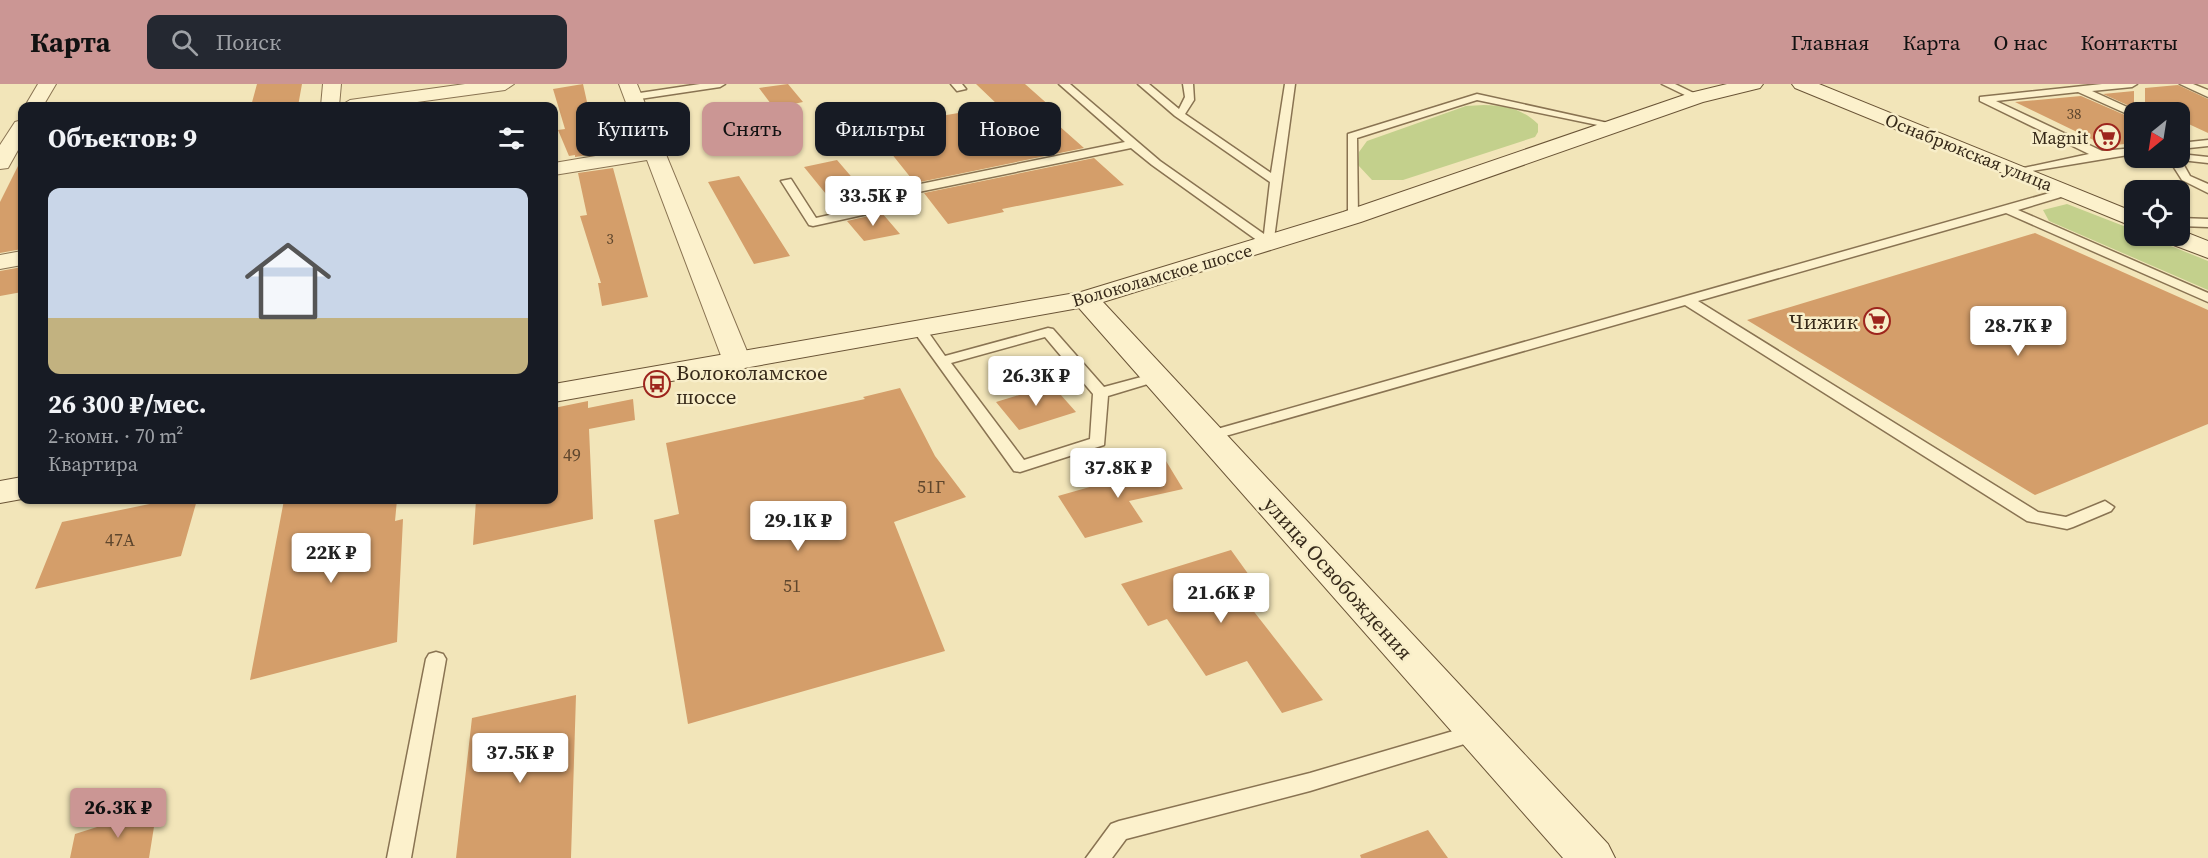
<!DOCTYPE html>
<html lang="ru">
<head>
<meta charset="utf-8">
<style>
  body { margin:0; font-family:"Source Serif 4",serif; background:#242831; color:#f1f3f6; height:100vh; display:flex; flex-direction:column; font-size:22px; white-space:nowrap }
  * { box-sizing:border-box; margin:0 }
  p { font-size:20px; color:#9ea1a6 }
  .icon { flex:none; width:33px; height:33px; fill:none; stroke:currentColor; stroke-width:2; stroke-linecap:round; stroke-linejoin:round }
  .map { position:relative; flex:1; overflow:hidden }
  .drawer { position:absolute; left:18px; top:18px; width:540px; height:402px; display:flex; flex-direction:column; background:#171b24; border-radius:12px; box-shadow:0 2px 4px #0004 }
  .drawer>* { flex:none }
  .hud { position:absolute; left:576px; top:18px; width:570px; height:54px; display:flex; gap:12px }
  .needle { width:39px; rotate:210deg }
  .tools { position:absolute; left:2124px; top:18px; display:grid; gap:12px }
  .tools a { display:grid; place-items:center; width:66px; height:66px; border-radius:12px; background:#171b24; box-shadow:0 2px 4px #0004; font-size:30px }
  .price { position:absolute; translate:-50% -51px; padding:0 14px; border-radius:6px; background:#fff; color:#222; font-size:20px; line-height:39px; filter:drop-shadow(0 2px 3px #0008) }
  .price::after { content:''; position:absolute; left:50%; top:36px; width:18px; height:14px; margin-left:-9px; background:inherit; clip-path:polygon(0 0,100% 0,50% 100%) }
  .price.active { background:#cb9694; color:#111 }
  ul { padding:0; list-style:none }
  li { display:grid; align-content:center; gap:12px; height:318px; padding:0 30px }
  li+li { border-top:2px solid #363941 }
  li span { display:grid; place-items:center; height:186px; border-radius:12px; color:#555 }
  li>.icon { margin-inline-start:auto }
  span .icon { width:108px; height:108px; fill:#fffc; stroke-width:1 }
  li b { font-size:26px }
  h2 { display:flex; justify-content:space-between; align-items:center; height:72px; padding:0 30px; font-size:26px }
  .pill { padding:0 21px; border-radius:12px; background:#171b24; box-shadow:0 2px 4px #0004; font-size:21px; line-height:54px }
  .pill.active { background:#cb9694; color:#111 }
  header { display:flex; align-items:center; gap:36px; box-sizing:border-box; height:84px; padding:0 30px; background:#cb9694; color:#111 }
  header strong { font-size:28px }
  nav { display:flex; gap:33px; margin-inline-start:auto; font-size:21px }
  .search { width:420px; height:54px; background:#242831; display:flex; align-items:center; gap:15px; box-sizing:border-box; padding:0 21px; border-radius:12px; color:#9ea1a6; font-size:22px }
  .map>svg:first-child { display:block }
  .green { fill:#c3d08c }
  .building { fill:#d49e6a }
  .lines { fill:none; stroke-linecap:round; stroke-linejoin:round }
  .lane-casing { stroke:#897352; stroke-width:3 }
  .street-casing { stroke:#897352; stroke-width:2 }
  .secondary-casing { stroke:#6a5436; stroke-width:2 }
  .lane { fill:#fcf1cc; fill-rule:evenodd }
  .street { fill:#fcf1cc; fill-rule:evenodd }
  .secondary { fill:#fcf1cc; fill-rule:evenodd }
  .labels { text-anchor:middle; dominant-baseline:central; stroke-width:5; stroke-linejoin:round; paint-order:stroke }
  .far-number-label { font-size:15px; fill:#5e462d }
  .far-poi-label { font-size:18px; fill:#362919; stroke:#f8eec9; text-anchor:end }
  .far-street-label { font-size:18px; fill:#362919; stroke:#f8eec9 }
  .number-label { font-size:18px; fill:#5e462d }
  .poi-label { font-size:21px; fill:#362919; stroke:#f8eec9; text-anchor:end }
  .street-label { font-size:21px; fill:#362919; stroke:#f8eec9 }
</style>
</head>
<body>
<header>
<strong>Карта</strong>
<div class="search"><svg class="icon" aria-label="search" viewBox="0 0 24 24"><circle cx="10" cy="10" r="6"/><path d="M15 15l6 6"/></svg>Поиск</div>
<nav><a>Главная</a><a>Карта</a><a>О нас</a><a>Контакты</a></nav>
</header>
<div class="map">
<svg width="2208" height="774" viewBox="0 0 2208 774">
  <rect width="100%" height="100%" fill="#f2e5b9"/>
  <path class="green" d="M1484,21C1506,22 1521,24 1538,40V48L1535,53L1403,96H1372L1358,81L1359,68L1367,57L1466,22Z
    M2067,120L2134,146V152H2146L2208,177V206L2049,137L2043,126Z"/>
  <path class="building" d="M257,0H302L298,22H251Z
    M583,0L595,54L602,53L609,68L575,73V71L569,72L558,46L565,45L553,5Z
    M788,0L803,18L774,24L759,4Z
    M976,0H1025L1060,31L1049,33L1084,64L915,99L871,44L999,22Z
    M2178,1L2208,15V49L2180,36V28H2164L2145,20V4Z
    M2134,7V24L2103,10Z
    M2081,12L2134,35V59L2106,62L2015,18Z
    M22,74V165L0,169V118Z
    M1094,74L1124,101L1002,125L1004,128L948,140L924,109Z
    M837,76L874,119L839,126L804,83Z
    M613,84L648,213L602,222L598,199H601L580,132L587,131L578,89Z
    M739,92L790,172L754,180L708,98Z
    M882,129L900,150L864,157L847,137Z
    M2035,149L2208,226V340L2035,411L1747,236Z
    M22,183V208L0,212V187Z
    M1052,301L1076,328L1019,346L996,318Z
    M900,304L935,372L966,413L894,438L945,567L688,640L654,436L679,430L666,359L865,315L863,313Z
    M633,315L635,336L589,345L593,435L473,461L476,416H554V324L588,317V324Z
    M1166,377L1183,405L1129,417L1143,438L1085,454L1058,412L1132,391L1129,385Z
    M169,416H197L181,472L35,505L62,438Z
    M284,416H397L395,437L403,435L397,558L250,596Z
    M1231,466L1259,505L1241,511L1323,616L1282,629L1247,577L1206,592L1167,535L1148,542L1121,500Z
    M576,611L571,774H456L472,634Z
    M157,724L149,774H70L75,750Z
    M1428,746L1448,774H1361L1360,771Z"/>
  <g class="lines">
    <defs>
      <path id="lane" d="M700,0H725L720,3L633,16L628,13L633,10Z
        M951,0H962L966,5L957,7Z
        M1059,0H1070L1160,77L1264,150L1270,98L1175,32L1138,0H1149L1179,25L1185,13L1183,0H1193L1194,16L1185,30L1271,89L1285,0H1295L1273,162H1265L1152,81L1131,64L904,111L910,118L908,121L813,142L809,141L781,97L791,95L816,134L896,116L890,109L896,105L1125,58Z
        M1662,0H1675L1702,13L1693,15Z
        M2102,0H2137L2132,3L2092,7L2138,28H2134V33L2078,8L1996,17L2102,67L2134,64V70L2014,90V86L2089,70L1980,17V13Z
        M2180,0H2193L2208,6V13Z
        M1477,10L1617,41L1612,44L1477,16L1357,54L1358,133L1352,137L1348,136V50Z
        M2208,56V62L2180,65V59Z
        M2180,70L2208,73V79L2181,76L2190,92L2208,100V109L2182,96L2168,74H2180Z
        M2067,104L2073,108L2071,110L2018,126L2208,209V218L2006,129L1698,217L2038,428L2066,433L2105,417L2114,423L2111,427L2073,443L2067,445L2027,437L1685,221L1215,355L1209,357L1201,352L1203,349Z
        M2180,134L2208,135V143L2180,142Z
        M919,241L924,242L945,272L1048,244L1053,245L1104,303L1156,289L1163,293L1161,296L1108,312L1104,361L1020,388L1014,387L912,245ZM1045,253L1093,310L1090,355L1024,376L951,279Z
        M436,568L443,570L446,575L411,774H387L426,575L429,570Z
        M1477,640L1484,642L1487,648L1484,654L1310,707L1126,755L1112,774H1086L1111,740L1119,737L1310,689Z"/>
      <path id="street" d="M38,0H56L43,22H25Z
        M323,0H341L339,22H321Z
        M465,0H514L505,6L388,22H340L350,16Z
        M619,0H637L751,277L747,283L737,285L727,283L723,277L647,76L554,91V79L643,64Z
        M22,36V59L8,84L0,85V61L15,38Z
        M22,167V181L0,185V171Z"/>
      <path id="secondary" d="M1727,0H1763L1760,4L1703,18L1361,138L1103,218L1608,760L1615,774H1563L1079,224L554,318V300L1081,208L1343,128L1690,9Z
        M1792,0H1819L2134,128V143L1795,4Z
        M2180,146L2208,157V174L2163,157L2159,152H2180Z
        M22,393V415L0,419V397Z"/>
    </defs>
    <use href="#lane" class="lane-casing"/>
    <use href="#street" class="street-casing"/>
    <use href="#secondary" class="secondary-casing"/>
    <use href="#lane" class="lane"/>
    <use href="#street" class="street"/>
    <use href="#secondary" class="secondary"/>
  </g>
  <defs>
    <symbol id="supermarket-ring" viewBox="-11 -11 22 22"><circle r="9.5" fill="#f8eec9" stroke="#9d251d" stroke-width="1.5"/><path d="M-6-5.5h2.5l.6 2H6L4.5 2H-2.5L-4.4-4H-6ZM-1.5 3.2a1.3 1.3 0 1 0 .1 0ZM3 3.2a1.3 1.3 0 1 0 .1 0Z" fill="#9d251d"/></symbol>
    <symbol id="bus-ring" viewBox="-11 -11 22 22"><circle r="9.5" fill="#f8eec9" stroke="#9d251d" stroke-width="1.5"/><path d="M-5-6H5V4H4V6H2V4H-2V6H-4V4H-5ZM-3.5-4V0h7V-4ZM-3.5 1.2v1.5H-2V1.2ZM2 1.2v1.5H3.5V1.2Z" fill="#9d251d"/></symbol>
  </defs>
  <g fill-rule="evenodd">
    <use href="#supermarket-ring" x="2092" y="38" width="30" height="30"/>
    <use href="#supermarket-ring" x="1862" y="222" width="30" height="30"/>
    <use href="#bus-ring" x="642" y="285" width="30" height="30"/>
  </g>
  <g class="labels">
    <g class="far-number-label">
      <text x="2074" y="29">38</text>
      <text x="610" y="154">3</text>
    </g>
    <g class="far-poi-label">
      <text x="2088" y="53">Magnit</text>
    </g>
    <g class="far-street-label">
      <text transform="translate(1969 68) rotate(22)">Оснабрюкская улица</text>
      <text transform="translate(1162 191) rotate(-16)">Волоколамское шоссе</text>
    </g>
    <g class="number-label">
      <text x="572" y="370">49</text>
      <text x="931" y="402">51Г</text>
      <text x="120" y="455">47А</text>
      <text x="792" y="501">51</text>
    </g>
    <g class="poi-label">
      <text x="1858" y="237">Чижик</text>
      <text x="676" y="288" text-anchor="start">Волоколамское<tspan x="676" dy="24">шоссе</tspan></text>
    </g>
    <g class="street-label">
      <text transform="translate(1338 494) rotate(48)">улица Освобождения</text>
    </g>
  </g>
</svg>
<div class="tools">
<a><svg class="needle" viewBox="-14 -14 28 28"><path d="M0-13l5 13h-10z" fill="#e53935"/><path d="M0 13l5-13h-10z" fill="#9ea1a6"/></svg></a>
<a><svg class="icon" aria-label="locate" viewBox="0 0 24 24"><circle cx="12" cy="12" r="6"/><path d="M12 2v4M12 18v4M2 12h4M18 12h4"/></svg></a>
</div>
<b class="price" style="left:873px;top:143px">33.5K ₽</b>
<b class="price" style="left:2018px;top:273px">28.7K ₽</b>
<b class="price" style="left:1036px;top:323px">26.3K ₽</b>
<b class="price" style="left:1118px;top:415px">37.8K ₽</b>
<b class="price" style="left:798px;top:468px">29.1K ₽</b>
<b class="price" style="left:331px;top:500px">22K ₽</b>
<b class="price" style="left:1221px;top:540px">21.6K ₽</b>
<b class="price" style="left:520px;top:700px">37.5K ₽</b>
<b class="price active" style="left:118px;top:755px">26.3K ₽</b>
<div class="hud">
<a class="pill">Купить</a>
<a class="pill active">Снять</a>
<a class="pill">Фильтры</a>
<a class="pill">Новое</a>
</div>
<section class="drawer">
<h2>Объектов: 9<svg class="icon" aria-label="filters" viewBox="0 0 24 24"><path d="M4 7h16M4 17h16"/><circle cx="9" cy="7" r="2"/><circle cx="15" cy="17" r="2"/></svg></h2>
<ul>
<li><span style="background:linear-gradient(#c9d6e8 70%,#c2b280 0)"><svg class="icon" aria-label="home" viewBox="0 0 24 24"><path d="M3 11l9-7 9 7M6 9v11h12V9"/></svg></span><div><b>26 300 ₽/мес.</b><p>2-комн. · 70 m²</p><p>Квартира</p></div></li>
</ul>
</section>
</div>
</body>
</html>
